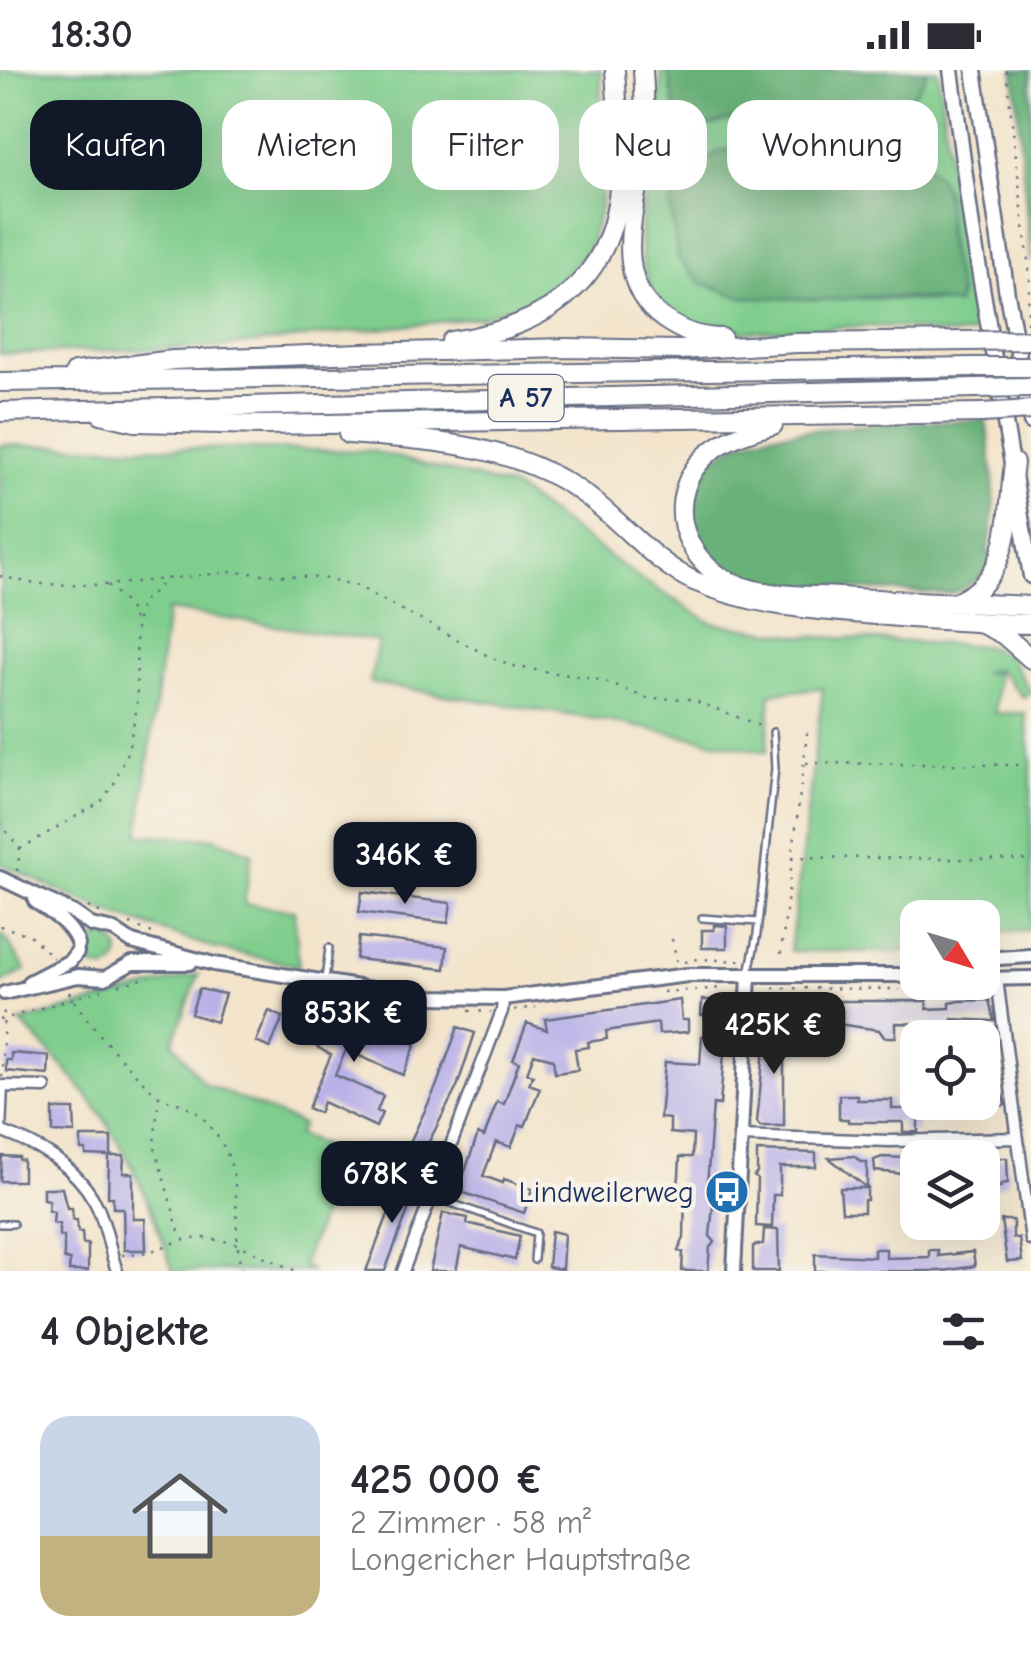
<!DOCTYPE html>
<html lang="de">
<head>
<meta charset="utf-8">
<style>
  body { margin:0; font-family:"Comic Neue",sans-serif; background:#f2f2f3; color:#2b2b33; height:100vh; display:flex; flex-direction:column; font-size:38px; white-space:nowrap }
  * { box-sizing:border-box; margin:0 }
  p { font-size:32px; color:#7c7c81 }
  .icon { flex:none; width:55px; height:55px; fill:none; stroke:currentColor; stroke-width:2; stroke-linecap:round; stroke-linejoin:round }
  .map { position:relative; height:1201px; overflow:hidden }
  .details { display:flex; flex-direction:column; background:#fff; flex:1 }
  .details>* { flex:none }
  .guide { position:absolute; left:30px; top:30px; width:972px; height:90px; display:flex; gap:20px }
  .needle { width:65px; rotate:128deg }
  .buttons { position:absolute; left:900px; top:830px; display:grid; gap:20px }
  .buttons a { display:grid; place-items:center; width:100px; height:100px; border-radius:20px; background:#fff; box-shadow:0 10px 40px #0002; font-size:50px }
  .price { position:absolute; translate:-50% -85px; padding:0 22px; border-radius:20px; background:#111827; color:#fff; font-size:32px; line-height:65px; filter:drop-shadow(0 2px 5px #0008) }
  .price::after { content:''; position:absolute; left:50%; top:60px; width:30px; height:22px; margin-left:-15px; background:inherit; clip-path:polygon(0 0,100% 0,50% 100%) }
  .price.selected { background:#222; color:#fff }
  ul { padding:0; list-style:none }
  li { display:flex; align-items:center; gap:30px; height:250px; padding:0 40px }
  li span { display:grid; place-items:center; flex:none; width:280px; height:200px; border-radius:30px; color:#555 }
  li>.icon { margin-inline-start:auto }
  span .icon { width:120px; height:120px; fill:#fffc; stroke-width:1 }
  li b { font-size:42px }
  h2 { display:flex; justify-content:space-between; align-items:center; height:120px; padding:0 40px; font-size:42px }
  .pill { padding:0 35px; border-radius:30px; background:#fff; box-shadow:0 10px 40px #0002; font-size:35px; line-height:90px }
  .pill.selected { background:#111827; color:#fff }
  .status { display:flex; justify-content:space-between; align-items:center; height:70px; padding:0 50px; background:#fff; direction:ltr }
  .status svg { height:28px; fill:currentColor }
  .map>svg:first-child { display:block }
  .green { fill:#7fce8d; stroke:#4d7e76; stroke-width:2.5; fill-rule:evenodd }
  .forest { fill:#67b178; stroke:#41706b; stroke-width:2.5 }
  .building { fill:#b9b1e8 }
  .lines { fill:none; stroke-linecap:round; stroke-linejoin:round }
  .service-casing { stroke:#676e84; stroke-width:10 }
  .minor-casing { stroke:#676e84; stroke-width:15 }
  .tertiary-casing { stroke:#676e84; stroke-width:18 }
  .secondary-casing { stroke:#676e84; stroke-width:19 }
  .motorway-casing { stroke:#676e84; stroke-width:22 }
  .path { stroke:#676e84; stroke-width:2.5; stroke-dasharray:2.5 8; stroke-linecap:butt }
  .service { stroke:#fff; stroke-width:5 }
  .minor { stroke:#fff; stroke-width:10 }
  .tertiary { stroke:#fff; stroke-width:12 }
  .secondary { stroke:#fff; stroke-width:14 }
  .motorway { stroke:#fff; stroke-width:18 }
  .motorway-bridge-casing { stroke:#676e84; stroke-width:22; stroke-linecap:butt }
  .motorway-bridge { stroke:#fff; stroke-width:18 }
  .labels { text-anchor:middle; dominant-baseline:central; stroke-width:9; stroke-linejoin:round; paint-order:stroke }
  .shield { fill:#f7f3e8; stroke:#5d6a87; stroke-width:2.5 }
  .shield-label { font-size:28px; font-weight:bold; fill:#1b2f5e }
  .poi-label { font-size:30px; fill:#1b2f5e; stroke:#f7f3e8; text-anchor:end }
</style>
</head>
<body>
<div class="status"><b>18:30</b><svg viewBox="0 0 49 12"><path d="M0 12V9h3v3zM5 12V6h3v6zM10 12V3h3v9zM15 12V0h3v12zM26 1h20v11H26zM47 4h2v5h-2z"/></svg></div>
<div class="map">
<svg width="1031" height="1201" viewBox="0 0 1031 1201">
  <rect width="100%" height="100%" fill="#f7f3e8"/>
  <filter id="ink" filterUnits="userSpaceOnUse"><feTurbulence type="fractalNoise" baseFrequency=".01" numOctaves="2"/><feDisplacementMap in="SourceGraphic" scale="20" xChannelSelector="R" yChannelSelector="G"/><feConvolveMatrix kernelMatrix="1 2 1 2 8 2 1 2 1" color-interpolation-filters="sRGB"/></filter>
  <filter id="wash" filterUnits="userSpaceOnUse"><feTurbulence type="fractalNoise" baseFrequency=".0048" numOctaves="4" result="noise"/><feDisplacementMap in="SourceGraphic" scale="40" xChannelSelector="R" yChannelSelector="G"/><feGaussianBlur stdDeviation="2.25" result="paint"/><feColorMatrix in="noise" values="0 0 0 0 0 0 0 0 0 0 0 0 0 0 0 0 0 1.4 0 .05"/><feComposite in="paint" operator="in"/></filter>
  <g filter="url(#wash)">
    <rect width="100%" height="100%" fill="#f3e4cb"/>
    <path class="green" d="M0,0H601V136L588,180L545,226L480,247L222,277L0,284Z
      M661,0H668L675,38L680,49L705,58L714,53L750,47L877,45L924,7L927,0H938L958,162L976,261C955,271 920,259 895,257C873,255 849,257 827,258C790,258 748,265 712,258C587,235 665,81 661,0ZM753,73L875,77L904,83L946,138L952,203L960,225L957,235C885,225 814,229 741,227L684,108L716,83Z
      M0,375L372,381L514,418L639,508L712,553L801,566L985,576L1010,587L1030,622L1023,627L998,600L981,602L997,603L995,643H1025L1031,691V860L983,862L982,848H918L917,876L901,882L790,881L823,618L771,623L767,682L619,653L370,613L378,571L167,540L139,765L214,768L252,783L244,834L294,840L299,896L213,878L102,840L1,794Z
      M0,865L5,867L26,900L0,914Z
      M87 883a16 16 0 1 1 32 0a16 16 0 1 1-32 0Z
      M199,904L173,972L203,1013L302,1055L297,1065L346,1085L302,1196L313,1201H173C136,1089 106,1035 20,952Z"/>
    <path class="forest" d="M668,0H927C905,70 801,41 747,47C727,49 706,61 687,57L675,38Z
      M1014,0H1031V194L1014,2Z
      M753,73C802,74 917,63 942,114C950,128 946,151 947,168C949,187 962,219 957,235L926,229L872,226L839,230L741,227L701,213L678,189L670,134L684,108L716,83Z
      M986,350C992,395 1000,438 987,483L995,486C988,504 966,521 948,524L824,518L756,511L729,502L716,494L700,478L689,450L691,422L709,391L738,373L770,364L885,353Z"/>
    <g id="blocks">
      <path class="building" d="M362,822L451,833L448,853L359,842Z
        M714,855L727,856V878H702V860H714Z
        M359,867L447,877L445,899L356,889Z
        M199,919L225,924L216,952L191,944Z
        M780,928L811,929L819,931V937H838V931H927V939L950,938V933L960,931L989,930L994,951L952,949V952H947V962H933V954L896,953V967H884L879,960L831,953L832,948L770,947L771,931Z
        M680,930L682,950H688V962L659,964L658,953L606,961L607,969L588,972L589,977L575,979L578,1000L555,1003L553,989L534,984L527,1003L533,1005L529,1014L540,1018L525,1056L520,1055L511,1077L496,1072L483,1106L503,1113L504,1109L532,1119L524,1143L458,1121L478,1064L484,1067L497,1032L504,1034L519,992L513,990L527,953L547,960L545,949Z
        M702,930H728L720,1035L713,1034L707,1116H715L710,1166L715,1172L710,1177L708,1201H682L683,1182L678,1181L684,1168L685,1116L678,1115L679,1106L680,1087H692L693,1065L670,1063V1049L660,1048L665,992L700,994L702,966H708L711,946L701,945Z
        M269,941L283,947L270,978L256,972Z
        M310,944L341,957L343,953L365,963L368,954L416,974L403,1005L346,980L335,1005L383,1026L377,1041L382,1043L376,1057L323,1032L319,1043L308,1038L331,985L301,968Z
        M767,949L778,950L775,969L805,971V982L784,981V1056H760L757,1052Z
        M458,957L475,963L457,1017L418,1093L403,1087L436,1017Z
        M11,983L49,986L48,1005L6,1001V990H11Z
        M998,1021V1026H1003L1005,1035L933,1049H918V1062H903V1052H848V1049H839V1025H857V1030H892V1039H912V1032H984L983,1023Z
        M53,1039H74L75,1063L53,1062Z
        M81,1067H111V1086L86,1085V1080H81Z
        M757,1081L816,1083V1097H780V1125H773L772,1157L756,1156L757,1109L754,1106L757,1103Z
        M992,1084V1088H1007L1008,1113L1001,1114V1117L982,1116V1085Z
        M2,1086L19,1087V1090H23V1111H0Z
        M109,1086H124L123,1103H133V1149H145L146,1180H124L123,1138H113V1127H108Z
        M854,1086L861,1092H867V1130H864V1142H842L840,1118H867L829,1088Z
        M882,1087L905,1088V1104L875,1101L874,1090Z
        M394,1107L417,1117L385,1201H366L398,1119L390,1116Z
        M43,1118H62L67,1138H72L73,1150H77L78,1162H82L83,1174H88V1201H69L70,1190L64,1189V1166H59V1154L53,1153L54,1142L48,1141L49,1130L43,1129Z
        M443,1143L468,1148L467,1153L520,1166L515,1190L461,1177L456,1201H430Z
        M1001,1150H1013V1168H1019L1022,1191L1007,1192Z
        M764,1159L778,1160L779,1201H753V1176L763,1174Z
        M551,1161L564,1164L562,1199L548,1197Z
        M874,1179H886V1188L929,1187V1180H938V1186L973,1182L975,1196L943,1201H815V1184L874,1187Z"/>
    </g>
  </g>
  <g filter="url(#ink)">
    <use href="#blocks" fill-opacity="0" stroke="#676e84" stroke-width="2.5"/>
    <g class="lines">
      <defs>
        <path id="service" d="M702,848L758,852
          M749,903L757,864L775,698L773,662
          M325,910L329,878
          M409,961L419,929
          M354,1083L434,1117
          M434,1127L536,1163L534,1190
          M0,1154H13"/>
        <path id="minor" d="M997,909L1031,1170
          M0,1061C38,1075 74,1094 95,1132C106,1152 109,1179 117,1201
          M0,1061L2,1016L45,1017
          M739,1066L890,1071L1018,1068
          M403,1201L502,941L503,928"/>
        <path id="tertiary" d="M0,808L74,843L91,855L114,860L132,872L214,894L421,927L503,928L688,905H897L918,909
          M35,831C51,843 73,855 78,875
          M982,889L1031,886
          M982,909L1031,908
          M29,912L70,891L77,882
          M4,923L78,906L105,908L132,893H190
          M734,1201L749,906"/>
        <path id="secondary" d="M951,0L972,158L1031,506
          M974,0L1007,224L1031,352"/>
        <path id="motorway" d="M643,0C645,28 645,57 642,85C636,140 609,211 664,249C683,262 699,268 722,268
          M451,271C550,257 619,207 620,100C620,67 617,33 615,0
          M75,302L173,290L361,283L567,278L680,280L797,273L968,271
          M0,312L973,297
          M0,342L975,318
          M101,344L135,352L263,355L982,343
          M773,355C736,364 697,379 685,419C673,459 697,497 733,513C765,527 805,525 839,527C903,531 967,533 1031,536
          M348,364C431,370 517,374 587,426C622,452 653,492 694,511C749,535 805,539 864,544C920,549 975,553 1031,554
          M958,531C1013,509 1007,443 1014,393
          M984,555L1004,565L1031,589"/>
      </defs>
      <use href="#service" class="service-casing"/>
      <use href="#minor" class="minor-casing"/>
      <use href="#tertiary" class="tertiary-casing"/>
      <use href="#secondary" class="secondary-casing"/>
      <use href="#motorway" class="motorway-casing"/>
      <path class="path" d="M1006,0L1030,208L1027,253
        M0,506L35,514L107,515L233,502L322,508L355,515L492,588L517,597L600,610L646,628L690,629L766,658
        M108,515L128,535L135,552
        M806,693L1020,695
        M0,753L20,779L17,801
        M20,779L101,732L115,712L128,680L137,637L136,554L141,533L168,508
        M792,787L1031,790
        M88,837L104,844
        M130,854L155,864
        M0,856L30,865L53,888
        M672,869L677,891
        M781,884L808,655
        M685,892L698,889L742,891
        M904,893L918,890
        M119,915L150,907
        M773,918L900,919
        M928,919L975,920
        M69,922C78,942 142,1016 161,1027C170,1032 181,1033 190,1038C205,1046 217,1065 225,1079C244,1119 231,1160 242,1201
        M663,922L725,918
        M514,940L536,937
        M469,941L491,942
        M343,947L352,951L361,930
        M0,950L102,920
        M333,966L350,927
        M2,1007L4,935
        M159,1026L154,1075L181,1168
        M122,1185L149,1182L182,1170L205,1168L235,1173L296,1201"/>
      <use href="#service" class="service"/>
      <use href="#minor" class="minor"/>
      <use href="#tertiary" class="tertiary"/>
      <use href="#secondary" class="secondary"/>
      <use href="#motorway" class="motorway"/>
      <defs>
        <path id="motorway-bridge" d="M968,271L1031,270
          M973,297H1031
          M975,318L1031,317
          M982,343L1031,340"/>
      </defs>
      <use href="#motorway-bridge" class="motorway-bridge-casing"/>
      <use href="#motorway-bridge" class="motorway-bridge"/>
    </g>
  </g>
  <defs>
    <symbol id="bus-disc" viewBox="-11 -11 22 22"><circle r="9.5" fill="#1f6fb2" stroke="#f7f3e8"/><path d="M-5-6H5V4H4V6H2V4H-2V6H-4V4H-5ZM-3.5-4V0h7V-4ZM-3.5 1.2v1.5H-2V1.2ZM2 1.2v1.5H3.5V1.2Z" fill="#fff"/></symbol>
  </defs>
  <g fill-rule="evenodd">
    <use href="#bus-disc" x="702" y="1097" width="50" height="50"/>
  </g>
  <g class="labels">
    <rect class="shield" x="488.5" y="305" width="75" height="46" rx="8"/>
    <g class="shield-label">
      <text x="526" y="328">A 57</text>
    </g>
    <g class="poi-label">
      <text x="694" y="1122">Lindweilerweg</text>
    </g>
  </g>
</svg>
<div class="buttons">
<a><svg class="needle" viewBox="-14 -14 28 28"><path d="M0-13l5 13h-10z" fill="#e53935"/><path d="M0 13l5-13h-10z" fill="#7c7c81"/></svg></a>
<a><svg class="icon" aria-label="locate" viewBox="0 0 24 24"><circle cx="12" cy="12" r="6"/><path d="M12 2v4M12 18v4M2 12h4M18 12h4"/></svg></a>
<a><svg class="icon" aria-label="layers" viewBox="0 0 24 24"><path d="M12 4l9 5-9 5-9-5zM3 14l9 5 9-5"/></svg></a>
</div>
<b class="price" style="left:405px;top:837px">346K €</b>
<b class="price" style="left:354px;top:995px">853K €</b>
<b class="price selected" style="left:774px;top:1007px">425K €</b>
<b class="price" style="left:392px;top:1156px">678K €</b>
<div class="guide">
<a class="pill selected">Kaufen</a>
<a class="pill">Mieten</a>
<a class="pill">Filter</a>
<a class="pill">Neu</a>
<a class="pill">Wohnung</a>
</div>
</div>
<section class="details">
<h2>4 Objekte<svg class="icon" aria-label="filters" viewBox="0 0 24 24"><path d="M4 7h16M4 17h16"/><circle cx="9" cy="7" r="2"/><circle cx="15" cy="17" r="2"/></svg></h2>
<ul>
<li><span style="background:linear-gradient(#c9d6e8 60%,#c2b280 0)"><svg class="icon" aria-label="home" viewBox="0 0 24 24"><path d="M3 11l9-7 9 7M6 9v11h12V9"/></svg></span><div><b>425 000 €</b><p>2 Zimmer · 58 m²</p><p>Longericher Hauptstraße</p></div></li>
</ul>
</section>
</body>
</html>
